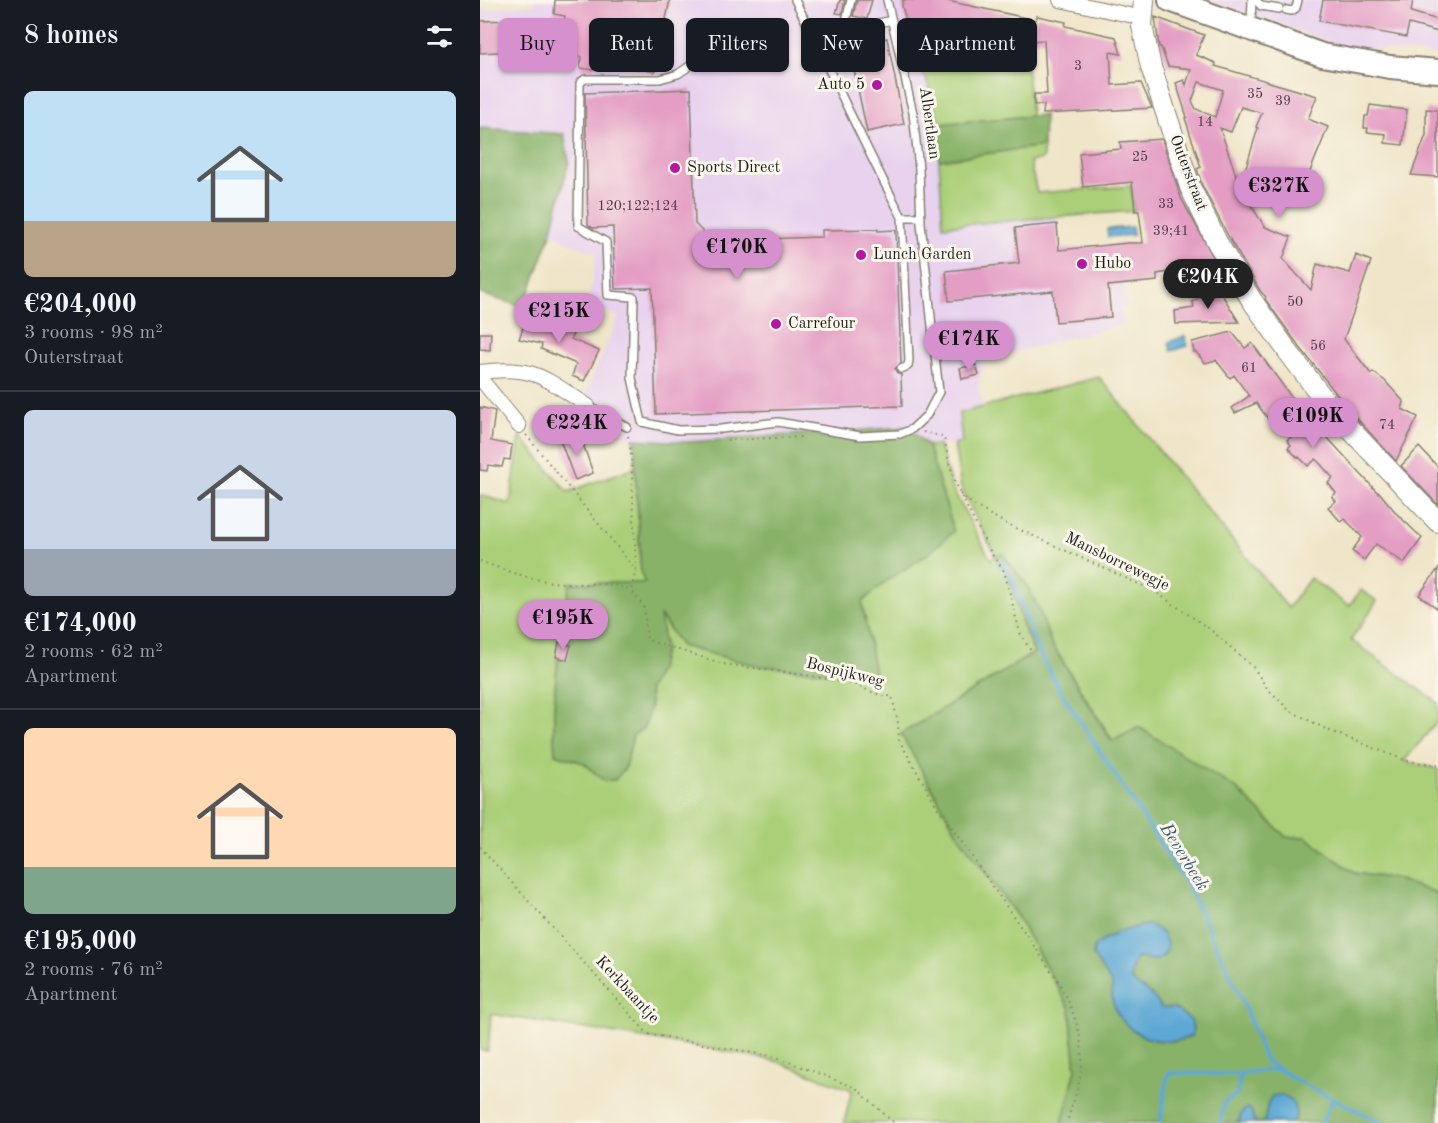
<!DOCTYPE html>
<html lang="en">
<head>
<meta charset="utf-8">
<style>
  body { margin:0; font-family:"Old Standard TT",serif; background:#20242c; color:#f1f3f6; height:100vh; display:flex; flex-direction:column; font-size:22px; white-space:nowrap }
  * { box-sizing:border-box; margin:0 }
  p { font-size:20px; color:#9ea1a6 }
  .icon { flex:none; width:33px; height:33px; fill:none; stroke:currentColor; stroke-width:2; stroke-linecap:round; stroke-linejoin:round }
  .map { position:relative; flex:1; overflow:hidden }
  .side { display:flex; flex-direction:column; background:#171b24; width:480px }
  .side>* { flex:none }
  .banner { position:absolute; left:18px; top:18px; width:570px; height:54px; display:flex; gap:12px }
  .price { position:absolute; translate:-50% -51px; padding:0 14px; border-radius:21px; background:#d690ce; color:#111; font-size:20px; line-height:39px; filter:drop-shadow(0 2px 3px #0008) }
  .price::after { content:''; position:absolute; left:50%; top:36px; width:18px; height:14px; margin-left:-9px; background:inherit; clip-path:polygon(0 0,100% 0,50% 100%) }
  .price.current { background:#222; color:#fff }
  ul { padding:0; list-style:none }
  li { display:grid; align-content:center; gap:12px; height:318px; padding:0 24px }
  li+li { border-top:2px solid #363941 }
  li span { display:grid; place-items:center; height:186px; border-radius:9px; color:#555 }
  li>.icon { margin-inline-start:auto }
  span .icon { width:108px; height:108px; fill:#fffc; stroke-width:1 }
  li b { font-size:26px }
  h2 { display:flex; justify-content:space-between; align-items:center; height:72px; padding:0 24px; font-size:26px }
  .tag { padding:0 21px; border-radius:9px; background:#171b24; box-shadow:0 2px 4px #0004; font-size:21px; line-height:54px }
  .tag.current { background:#d690ce; color:#111 }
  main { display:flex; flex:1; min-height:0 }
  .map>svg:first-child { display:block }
  .built { fill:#e8d2ee }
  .green { fill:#abcf78; stroke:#64764a; stroke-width:1.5 }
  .forest { fill:#88b268; stroke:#526742; stroke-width:1.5 }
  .water { fill:#5ba7d4; stroke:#3c6278; stroke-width:1.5 }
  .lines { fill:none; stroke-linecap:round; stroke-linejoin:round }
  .stream { stroke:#5ba7d4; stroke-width:4 }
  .building { fill:#e49ec4; fill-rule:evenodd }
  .lane-casing { stroke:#868072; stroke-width:10 }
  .street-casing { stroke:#868072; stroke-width:16 }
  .secondary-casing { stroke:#868072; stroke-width:22 }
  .primary-casing { stroke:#868072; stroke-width:26 }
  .path { stroke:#868072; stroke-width:2; stroke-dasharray:1.5 4.5; stroke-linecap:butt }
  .lane { stroke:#fff; stroke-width:7 }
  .street { stroke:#fff; stroke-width:14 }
  .secondary { stroke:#fff; stroke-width:20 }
  .primary { stroke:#fff; stroke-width:22 }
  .poi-dot { fill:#b5179e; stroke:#fbf7ec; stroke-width:2 }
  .labels { text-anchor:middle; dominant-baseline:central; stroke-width:6; stroke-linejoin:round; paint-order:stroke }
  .number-label { font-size:14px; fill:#4e3c46 }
  .poi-label { font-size:16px; fill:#1c1c1c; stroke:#fbf7ec; text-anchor:start }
  .street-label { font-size:16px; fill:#1c1c1c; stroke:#fbf7ec }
  .water-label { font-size:18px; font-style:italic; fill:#385b6f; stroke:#fbf7ec }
</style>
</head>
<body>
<main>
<section class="side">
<h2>8 homes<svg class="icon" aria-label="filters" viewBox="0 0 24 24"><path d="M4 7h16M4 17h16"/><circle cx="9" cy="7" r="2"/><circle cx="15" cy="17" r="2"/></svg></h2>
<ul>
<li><span style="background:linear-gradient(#bfe0f5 70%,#b9a48a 0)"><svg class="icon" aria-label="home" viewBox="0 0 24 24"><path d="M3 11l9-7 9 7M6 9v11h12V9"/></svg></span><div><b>€204,000</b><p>3 rooms · 98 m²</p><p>Outerstraat</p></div></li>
<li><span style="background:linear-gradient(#c9d6e8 75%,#9aa5b1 0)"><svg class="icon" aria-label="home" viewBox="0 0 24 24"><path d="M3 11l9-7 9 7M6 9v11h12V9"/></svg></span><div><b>€174,000</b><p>2 rooms · 62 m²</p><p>Apartment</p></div></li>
<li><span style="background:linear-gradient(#ffd9b3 75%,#7fa58c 0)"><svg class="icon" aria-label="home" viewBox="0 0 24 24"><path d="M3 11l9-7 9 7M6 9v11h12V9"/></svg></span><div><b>€195,000</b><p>2 rooms · 76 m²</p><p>Apartment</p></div></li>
</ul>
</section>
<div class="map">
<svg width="958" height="1123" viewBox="0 0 958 1123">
  <rect width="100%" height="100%" fill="#fbf7ec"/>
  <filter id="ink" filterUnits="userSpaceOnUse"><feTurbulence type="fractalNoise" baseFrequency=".0167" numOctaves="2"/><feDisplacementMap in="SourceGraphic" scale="12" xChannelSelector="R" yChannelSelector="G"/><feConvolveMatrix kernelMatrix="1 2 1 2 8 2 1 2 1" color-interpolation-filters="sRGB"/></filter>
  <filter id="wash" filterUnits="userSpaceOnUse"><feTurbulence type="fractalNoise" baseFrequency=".008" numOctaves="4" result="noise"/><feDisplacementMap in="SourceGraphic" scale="24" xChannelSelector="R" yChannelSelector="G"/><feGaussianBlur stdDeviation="1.35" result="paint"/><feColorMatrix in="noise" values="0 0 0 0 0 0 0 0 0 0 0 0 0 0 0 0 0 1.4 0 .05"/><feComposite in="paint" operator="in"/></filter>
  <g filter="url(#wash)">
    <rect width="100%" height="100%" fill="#efe5c8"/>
    <path class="built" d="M56,0H420L440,64L452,94L458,124L463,226L577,217L579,250L648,243H674L677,281L644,285L646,307H640L644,324L505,360L498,386L503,407L479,413L482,443L448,446L428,427L207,442L154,439L96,415L139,316L107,307L117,254L71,234L89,161L84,134L0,128V10L56,4Z
      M728,0H958V55L881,48L846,41Z"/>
    <path class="green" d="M546,57L551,116L458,124L452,94L440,64Z
      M563,146V159L550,162L557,193L651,186L654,211L463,226L459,160Z
      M619,377L808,608L830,578L869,606L881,590L897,601L871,640L958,703V721L924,761L958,769V894L916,879L874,873L826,837H806L757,789L633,741L571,643L558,607L546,584L516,556L528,575L543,626L554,653L421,734L479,836L537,916L590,1009L596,1069L582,1123H364L372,1090L296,1061L239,1050L11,1014L8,1051L0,1050V495L30,504L40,436L88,492L155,467L161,573L165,583H90C79,637 71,700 75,754L104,763L124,781L148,758L153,735L170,707L169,689L179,670V614L201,646L279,666L369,532L428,427L448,446L459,445L472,488L511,560L515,555L481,488L474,444L482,442L479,413Z"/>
    <path class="forest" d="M564,115L563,146L459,160L458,124Z
      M0,128L84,134L89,161L71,234L44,307L0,294Z
      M428,427L448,446L474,531L448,554L406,581L382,602L395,674L358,673L279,666L201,646L180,615L185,649L179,670L169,689L170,707L164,728L153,735L145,768L135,780L124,781L104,763L75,754C71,700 79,637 90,583H165L161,573L154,439L208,442Z
      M522,553L546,584L558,607L571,643L632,741L659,727L757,789L806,837H826L874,873L916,879L958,894V1123H812L816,1116L788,1103L785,1120L780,1123L774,1121L771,1110L763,1111L757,1123H582L596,1069L590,1009L537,916L479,836L421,734L554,653L543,626L528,575L515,556Z"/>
    <path class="water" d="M652,227L653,235L628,237L627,229Z
      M713,286L714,294L693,296L692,288Z
      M705,336L708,346L691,351L689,342Z
      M666,925C682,925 697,949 679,959C671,963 664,957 656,958L651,973V980L674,997L681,1008H694L711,1020L713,1028L712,1036C675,1053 627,1027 632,984L613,956L614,947L620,942L638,932Z
      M801,1095C813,1098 815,1105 816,1116L812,1123H759L760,1116L766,1108L771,1110L774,1121L780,1123L785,1120L788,1103L792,1096Z"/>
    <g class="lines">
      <path class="stream" d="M519,562L533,580L554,642L581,692L708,886L763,1002L785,1060L812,1078L902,1123
        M680,1123L687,1078L689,1073C712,1073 734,1074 756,1074C771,1073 785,1068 799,1070
        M740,1123L745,1101L757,1095L761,1073
        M842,1123L853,1099"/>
    </g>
    <g id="blocks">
      <path class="building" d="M75,0H190L175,72L115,60L113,70L100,68L102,57L84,53L89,31L82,30L85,16L74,14Z
        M360,0H365L362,14L356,13Z
        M377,0H392L387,19L373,16Z
        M423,0H463L556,20L557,16L586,22L585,26L636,37L641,54L630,52L632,85L661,83L672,108L563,114L564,105H554V94H567L564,40L522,43L521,46L491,38H479L476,45H452L421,37V35L442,31L428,28L422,6Z
        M843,0H933L931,12L958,20V32L929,24L926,37L839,21Z
        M675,17L724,35L716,55L736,63L735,66L837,96L828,119L848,127L823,189L787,179L764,195L785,227L811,237L803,259L831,290L837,264L870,273L876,255L891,261L864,339L891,374L893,372L905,381L924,402L922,409L938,417L916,461L870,411L819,346L785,299L786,297L781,292L748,236L722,185L717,169L721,167L705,118L707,117L696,83L704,80L706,85L711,69L688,66L681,47H679ZM719,82L743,90L735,117L716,109L712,101ZM761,107L782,113L776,127L778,128L760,187L740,128L751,132Z
        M34,20V28L53,27V31H59V47H35V51L0,53V21Z
        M407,38L424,124L387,132L369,46Z
        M211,89L215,224L232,241L257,239V236L281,235V239L342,237V230L398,229V231L416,230L421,363L415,369L417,373L421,375L422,406L176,414L172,288L135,289L133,227L113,228L108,225L105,93Z
        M890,105L927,110L923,145L905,143L906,134L887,132L888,128H884L885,116H888Z
        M946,109L958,110V177L931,175L946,135Z
        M682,139L701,198L743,275L701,279V270L677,274V281L628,286L631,317L576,322L573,291L469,301L466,271L539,263L535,228L577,224L579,250L648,243H663L659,211H655L652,182L603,187L599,153L641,149L640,142Z
        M736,285L759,322L696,324L695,311L714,308L713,302Z
        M49,311L59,314L58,318L94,331L91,339L119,351L104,381L92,376L96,364L61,349L62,344L39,339Z
        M752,332L765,348L772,343L825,416L836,425L898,493L899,492L917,514L942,538L924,563L896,544L884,560L872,551L882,537L865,519L861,522L848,507L856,501L852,497L856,493L848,483L853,478L836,459L828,466L819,457L818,458L808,448L811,445L807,440L812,436L799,419L792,424L776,403L755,413L752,408L769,396L754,375L750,378L736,360L725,363L716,352H714L712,342Z
        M0,333H11L10,350L0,349Z
        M496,365L499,375L482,379L480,368Z
        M0,407L15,411L11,441L32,445L30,460L24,459L22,467L8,465L7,471L0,470Z
        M99,432L113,473L95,480L80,440Z
        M939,447L958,467V505L921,466Z
        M958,569V609L939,595Z
        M79,642L91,645L87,660L76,657Z"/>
    </g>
  </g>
  <g filter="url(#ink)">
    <use href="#blocks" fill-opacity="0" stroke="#868072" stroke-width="1.5"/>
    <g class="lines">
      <defs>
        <path id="lane" d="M315,0C351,72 384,145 422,217H441
          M776,0L781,6L799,9
          M806,10L812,11L816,8L818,0
          M771,24L772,0
          M363,33L371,0
          M334,38L412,20
          M211,65L198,74L180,79H105L100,83L98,226L126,242L128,295L154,297L152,378L162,422L198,430L241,429L298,422L380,436L420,434L432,429L447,415L459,392L441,223L439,169L433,113L407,0
          M421,369L428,366L429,360L422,217
          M108,406L147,427"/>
        <path id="street" d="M580,0L663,18
          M0,372C55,365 64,378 108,406
          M0,378L39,426"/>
        <path id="secondary" d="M664,0L662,26L671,67L710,187L737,242L771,299L809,353L852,410L958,522"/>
        <path id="primary" d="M690,0L842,55L910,67L958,71"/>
      </defs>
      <use href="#lane" class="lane-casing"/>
      <use href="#street" class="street-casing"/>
      <use href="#secondary" class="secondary-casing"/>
      <use href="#primary" class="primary-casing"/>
      <path class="path" d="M443,432L464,437L469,463L480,494L511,553L524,571L540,633L551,651
        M46,435L156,570L151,590L164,607L167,640L244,664L332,676L375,685L402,696H412L418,723L419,740L456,805L579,982C592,1008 603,1034 602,1063C602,1079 591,1107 587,1123
        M148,436L151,452L156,570
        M247,440L323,437
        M480,494L495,506L525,523L674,591L731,630L774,668L787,688L809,710L850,731L927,761L958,765
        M0,561C26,571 54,581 82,583C106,585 129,581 151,590
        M0,847L168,1034L296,1057L376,1088L414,1123"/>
      <use href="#lane" class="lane"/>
      <use href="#street" class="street"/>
      <use href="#secondary" class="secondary"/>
      <use href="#primary" class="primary"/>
    </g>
  </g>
  <g class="poi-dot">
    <circle cx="397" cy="85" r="6"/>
    <circle cx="195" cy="168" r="6"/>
    <circle cx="381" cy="255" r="6"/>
    <circle cx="602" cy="264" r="6"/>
    <circle cx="296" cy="324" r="6"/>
  </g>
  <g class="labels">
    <g class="number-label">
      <text x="598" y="66">3</text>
      <text x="775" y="94">35</text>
      <text x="803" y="101">39</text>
      <text x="725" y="122">14</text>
      <text x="660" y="157">25</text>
      <text x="686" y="204">33</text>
      <text x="158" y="206">120;122;124</text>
      <text x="691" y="231">39;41</text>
      <text x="815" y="302">50</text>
      <text x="838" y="346">56</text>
      <text x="769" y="368">61</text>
      <text x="907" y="425">74</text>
    </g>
    <g class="poi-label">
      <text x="385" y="85" text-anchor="end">Auto 5</text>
      <text x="207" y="168">Sports Direct</text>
      <text x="393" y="255">Lunch Garden</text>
      <text x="614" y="264">Hubo</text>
      <text x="308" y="324">Carrefour</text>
    </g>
    <g class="street-label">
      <text transform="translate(449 123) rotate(82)">Albertlaan</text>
      <text transform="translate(708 173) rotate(69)">Outerstraat</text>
      <text transform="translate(637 562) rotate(26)">Mansborrewegje</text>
      <text transform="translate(365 673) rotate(14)">Bospijkweg</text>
      <text transform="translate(147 990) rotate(47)">Kerkbaantje</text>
    </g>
    <g class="water-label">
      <text transform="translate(704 857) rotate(58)">Beverbeek</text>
    </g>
  </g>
</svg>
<b class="price" style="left:799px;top:219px">€327K</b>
<b class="price" style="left:257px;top:280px">€170K</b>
<b class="price current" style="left:728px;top:310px">€204K</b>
<b class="price" style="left:79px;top:344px">€215K</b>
<b class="price" style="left:489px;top:372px">€174K</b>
<b class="price" style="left:833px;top:449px">€109K</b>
<b class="price" style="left:97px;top:456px">€224K</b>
<b class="price" style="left:83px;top:651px">€195K</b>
<div class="banner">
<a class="tag current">Buy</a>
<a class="tag">Rent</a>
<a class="tag">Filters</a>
<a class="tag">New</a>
<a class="tag">Apartment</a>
</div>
</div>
</main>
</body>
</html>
